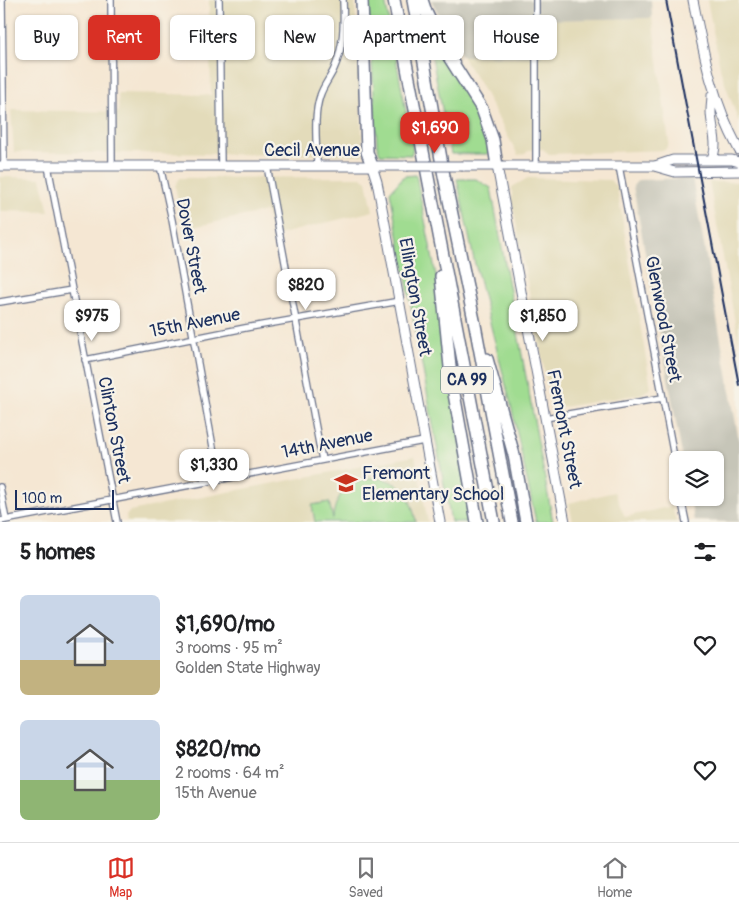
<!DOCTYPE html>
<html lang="en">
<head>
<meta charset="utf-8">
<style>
  body { margin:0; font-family:Pangolin,sans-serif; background:#f6f6f6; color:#202124; height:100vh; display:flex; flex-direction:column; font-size:19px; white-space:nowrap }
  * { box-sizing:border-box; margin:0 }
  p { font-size:16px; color:#757577 }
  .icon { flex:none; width:28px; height:28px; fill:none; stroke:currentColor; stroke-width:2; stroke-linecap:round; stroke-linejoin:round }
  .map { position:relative; height:522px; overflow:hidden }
  .panel { display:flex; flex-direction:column; background:#fff; flex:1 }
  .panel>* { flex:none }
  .hud { position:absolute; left:15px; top:15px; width:710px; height:45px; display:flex; gap:10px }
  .controls { position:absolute; left:669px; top:451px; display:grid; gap:10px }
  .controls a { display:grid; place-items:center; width:55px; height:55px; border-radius:8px; background:#fff; box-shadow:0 1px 4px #0004; font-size:25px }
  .scale { position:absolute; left:15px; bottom:12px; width:99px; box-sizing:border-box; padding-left:5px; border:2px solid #1b2f5e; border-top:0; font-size:14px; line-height:18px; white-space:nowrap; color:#1b2f5e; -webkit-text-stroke:4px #f7f3e8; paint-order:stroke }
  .price { position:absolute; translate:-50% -42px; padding:0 11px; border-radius:10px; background:#fff; color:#222; font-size:16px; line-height:32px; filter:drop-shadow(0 1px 2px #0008) }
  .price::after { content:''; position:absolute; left:50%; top:30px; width:15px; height:11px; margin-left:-8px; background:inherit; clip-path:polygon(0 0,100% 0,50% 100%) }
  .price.selected { background:#d93025; color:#fff }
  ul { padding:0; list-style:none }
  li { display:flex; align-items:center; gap:15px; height:125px; padding:0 20px }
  li span { display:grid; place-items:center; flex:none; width:140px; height:100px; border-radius:8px; color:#555 }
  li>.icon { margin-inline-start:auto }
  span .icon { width:60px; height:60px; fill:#fffc; stroke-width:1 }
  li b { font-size:21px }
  h2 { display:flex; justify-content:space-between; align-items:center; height:60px; padding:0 20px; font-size:21px }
  .pill { padding:0 18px; border-radius:8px; background:#fff; box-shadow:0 1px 4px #0004; font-size:18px; line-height:45px }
  .pill.selected { background:#d93025; color:#fff }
  .tabs { display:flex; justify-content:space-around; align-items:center; height:70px; border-top:1px solid #e0e0e0; background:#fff; font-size:14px; color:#757577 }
  .tabs a { display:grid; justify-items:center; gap:2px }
  .tabs .selected { color:#d93025 }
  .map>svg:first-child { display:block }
  .built { fill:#e3dbba }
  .industrial { fill:#c6c5b8 }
  .green { fill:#a0dc91; stroke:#5e8678 }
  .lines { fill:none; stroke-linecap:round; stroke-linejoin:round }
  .street-casing { stroke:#676f87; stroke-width:8 }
  .secondary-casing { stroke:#676f87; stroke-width:11 }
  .highway-casing { stroke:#676f87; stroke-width:14 }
  .street { stroke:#fff; stroke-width:5.5 }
  .secondary { stroke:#fff; stroke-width:9 }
  .highway { stroke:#fff; stroke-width:11 }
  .rail { stroke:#1b2f5e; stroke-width:2 }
  .secondary-bridge-casing { stroke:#676f87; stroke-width:11; stroke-linecap:butt }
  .secondary-bridge { stroke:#fff; stroke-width:9 }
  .labels { text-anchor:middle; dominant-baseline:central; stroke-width:4.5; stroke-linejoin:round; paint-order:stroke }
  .shield { fill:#f7f3e8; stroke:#5d6a87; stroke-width:1 }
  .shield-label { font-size:16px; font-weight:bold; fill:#1b2f5e }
  .street-label { font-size:18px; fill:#1b2f5e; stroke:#f7f3e8 }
  .poi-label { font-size:18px; fill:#1b2f5e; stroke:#f7f3e8; text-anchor:start }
</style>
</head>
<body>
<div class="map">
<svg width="739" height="522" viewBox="0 0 739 522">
  <rect width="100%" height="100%" fill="#f7f3e8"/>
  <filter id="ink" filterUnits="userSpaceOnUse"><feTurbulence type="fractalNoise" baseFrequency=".02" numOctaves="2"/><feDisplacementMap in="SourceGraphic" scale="10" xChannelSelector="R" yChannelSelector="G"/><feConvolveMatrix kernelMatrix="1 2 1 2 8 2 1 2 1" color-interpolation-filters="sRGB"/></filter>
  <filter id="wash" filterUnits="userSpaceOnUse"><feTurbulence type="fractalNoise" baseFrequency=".0096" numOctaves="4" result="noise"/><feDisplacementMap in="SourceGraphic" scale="20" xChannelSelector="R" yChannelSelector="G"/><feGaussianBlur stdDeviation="1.12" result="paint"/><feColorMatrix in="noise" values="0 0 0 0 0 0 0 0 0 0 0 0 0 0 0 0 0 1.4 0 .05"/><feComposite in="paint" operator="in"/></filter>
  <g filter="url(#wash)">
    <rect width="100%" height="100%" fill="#f5e7d3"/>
    <path class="built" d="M209,0H355L363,155L14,152L11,110L119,112L118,93L211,95Z
      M707,0H739V123L721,72Z
      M652,18L669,143L665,150L549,154L543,149L529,150L525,154L518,155L479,82L462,56L541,57L546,20Z
      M0,177L41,178L49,212L0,211Z
      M361,177L367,181L373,211L273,236L266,211L184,229L175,186L179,178Z
      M528,178L610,180L617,188L651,388L641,394L557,408L551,406L512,201V187Z
      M709,182H739V343Z
      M415,456L428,522H127L126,516L130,511Z
      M614,492L625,517L672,506L676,522H573L569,503Z"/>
    <path class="industrial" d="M431,0H651L652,18L547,20L541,57L462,56Z
      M692,178L739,441V522L694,521L690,498H715V460H683L633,186L638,180Z"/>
    <path class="green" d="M368,0H385L413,149L411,155L380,154L377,145Z
      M424,17L479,111L485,127L490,151L487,154H451Z
      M416,175L439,290L472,522H451L390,192L404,176Z
      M457,179H476L491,188L553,522H536L511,405L474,260Z
      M371,478C400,478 411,495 416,522H315L312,505L329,502L333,519C334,497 348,481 371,478Z"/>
  </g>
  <g filter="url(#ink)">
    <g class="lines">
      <defs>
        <path id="street" d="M2,0L4,166
          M111,0L112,166
          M219,0L221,166
          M536,0V166
          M48,166L117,522
          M160,166L172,220L219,480
          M267,166L322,460
          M317,166C317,144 313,117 320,96C323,86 330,78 334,69C344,47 344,23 343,0
          M619,166L678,478
          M0,302L72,290
          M85,360L245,328L400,301
          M545,418L662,398
          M0,487L6,520
          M681,498L686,522
          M0,521L424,441"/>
        <path id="secondary" d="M693,0C704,56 712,99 739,150
          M711,160C720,144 711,129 711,111C711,106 712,100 712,95
          M0,166H406
          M372,166L377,182L383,213L440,522
          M463,166H654L675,172L739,171
          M497,166L565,522
          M655,166L673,160H732L739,162"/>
        <path id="highway" d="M362,0L367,152L372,166
          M394,0L494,522
          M413,0L444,176L475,325L512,522
          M422,0L426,12L442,46L482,109L493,140L497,166
          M441,276L451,377L477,522
          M487,359L514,455L526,522"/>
      </defs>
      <use href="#street" class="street-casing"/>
      <use href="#secondary" class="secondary-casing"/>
      <use href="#highway" class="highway-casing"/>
      <use href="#street" class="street"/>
      <use href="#secondary" class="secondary"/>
      <use href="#highway" class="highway"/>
      <path class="rail" d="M666,0L739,385"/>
      <defs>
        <path id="secondary-bridge" d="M406,166H463"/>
      </defs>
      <use href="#secondary-bridge" class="secondary-bridge-casing"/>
      <use href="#secondary-bridge" class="secondary-bridge"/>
    </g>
  </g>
  <defs>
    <symbol id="school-bare" viewBox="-9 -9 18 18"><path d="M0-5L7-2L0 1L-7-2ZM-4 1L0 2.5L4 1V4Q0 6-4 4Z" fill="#c8321e" stroke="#f7f3e8" stroke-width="2.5" paint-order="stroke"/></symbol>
  </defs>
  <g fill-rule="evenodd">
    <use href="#school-bare" x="330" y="467" width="32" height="32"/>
  </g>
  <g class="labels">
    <rect class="shield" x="441" y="366.5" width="52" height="27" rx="4"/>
    <g class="shield-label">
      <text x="467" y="380">CA 99</text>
    </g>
    <g class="street-label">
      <text x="312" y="150">Cecil Avenue</text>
      <text transform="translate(191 246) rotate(79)">Dover Street</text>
      <text transform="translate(415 297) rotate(80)">Ellington Street</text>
      <text transform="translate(663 319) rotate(79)">Glenwood Street</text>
      <text transform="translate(195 323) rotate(-11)">15th Avenue</text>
      <text transform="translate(564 429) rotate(79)">Fremont Street</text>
      <text transform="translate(114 430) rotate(79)">Clinton Street</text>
      <text transform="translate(327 444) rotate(-11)">14th Avenue</text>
    </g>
    <g class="poi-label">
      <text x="362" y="473">Fremont<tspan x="362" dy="21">Elementary School</tspan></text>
    </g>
  </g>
</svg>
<div class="controls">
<a><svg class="icon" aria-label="layers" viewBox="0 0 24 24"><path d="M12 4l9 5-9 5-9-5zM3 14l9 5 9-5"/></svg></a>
</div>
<div class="scale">100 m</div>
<b class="price selected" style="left:435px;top:154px">$1,690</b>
<b class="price" style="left:306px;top:311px">$820</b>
<b class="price" style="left:92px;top:342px">$975</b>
<b class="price" style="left:543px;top:342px">$1,850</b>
<b class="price" style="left:214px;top:491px">$1,330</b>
<div class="hud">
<a class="pill">Buy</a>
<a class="pill selected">Rent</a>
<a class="pill">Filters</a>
<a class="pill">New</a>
<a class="pill">Apartment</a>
<a class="pill">House</a>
</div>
</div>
<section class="panel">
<h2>5 homes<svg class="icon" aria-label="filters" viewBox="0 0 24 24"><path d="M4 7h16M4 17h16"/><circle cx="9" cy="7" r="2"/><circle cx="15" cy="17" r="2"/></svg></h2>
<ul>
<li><span style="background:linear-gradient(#c9d6e8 65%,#c2b280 0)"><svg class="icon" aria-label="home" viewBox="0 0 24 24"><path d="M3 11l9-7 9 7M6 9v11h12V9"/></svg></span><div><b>$1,690/mo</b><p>3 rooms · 95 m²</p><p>Golden State Highway</p></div><svg class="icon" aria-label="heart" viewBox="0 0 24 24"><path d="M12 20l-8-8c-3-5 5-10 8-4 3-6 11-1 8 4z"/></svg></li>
<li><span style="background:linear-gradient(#c9d6e8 60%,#8fb573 0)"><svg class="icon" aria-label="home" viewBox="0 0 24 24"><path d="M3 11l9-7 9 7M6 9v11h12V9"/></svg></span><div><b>$820/mo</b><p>2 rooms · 64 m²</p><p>15th Avenue</p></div><svg class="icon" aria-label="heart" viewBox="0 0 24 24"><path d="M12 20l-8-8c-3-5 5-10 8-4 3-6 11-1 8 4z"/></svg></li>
</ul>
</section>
<nav class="tabs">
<a class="selected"><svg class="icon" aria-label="map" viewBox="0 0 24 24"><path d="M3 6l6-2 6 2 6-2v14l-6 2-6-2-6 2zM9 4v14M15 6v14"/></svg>Map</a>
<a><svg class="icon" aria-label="saved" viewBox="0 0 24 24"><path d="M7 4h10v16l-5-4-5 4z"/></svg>Saved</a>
<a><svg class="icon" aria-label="home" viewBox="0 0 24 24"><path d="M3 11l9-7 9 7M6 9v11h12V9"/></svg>Home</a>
</nav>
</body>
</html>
